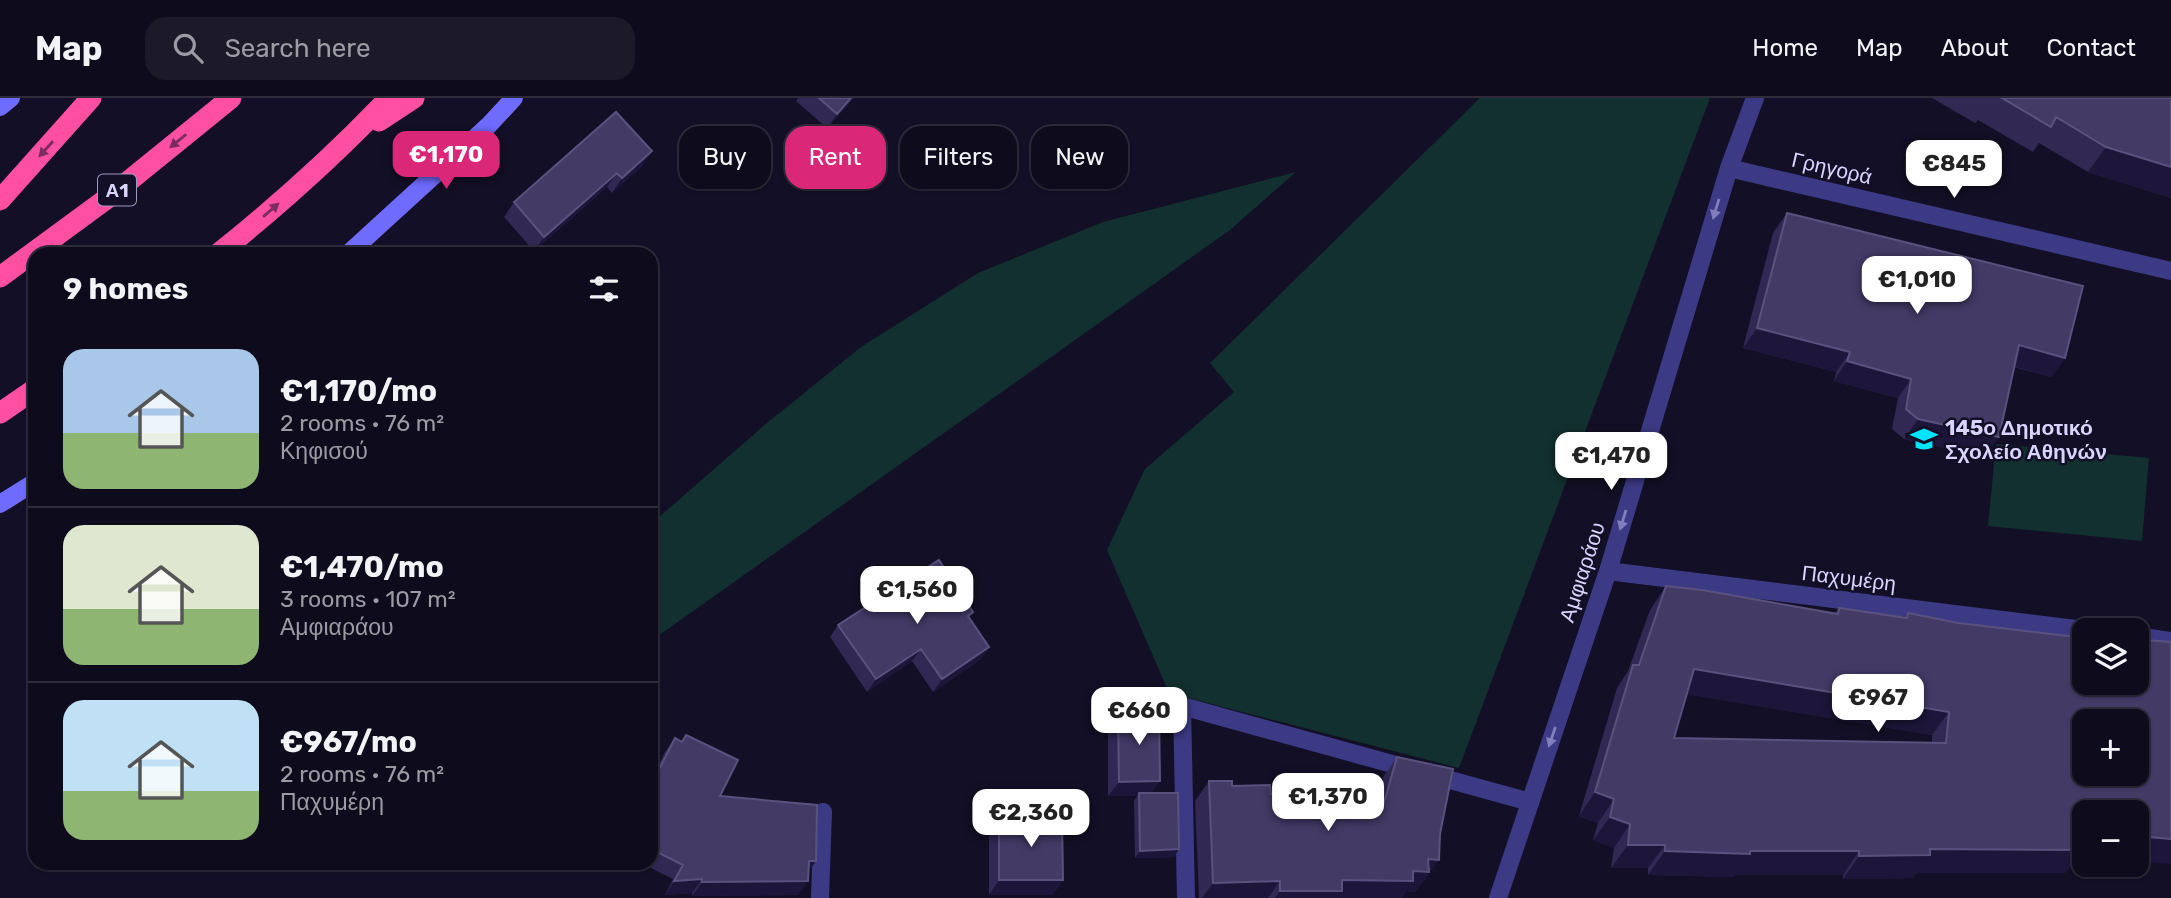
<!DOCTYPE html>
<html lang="en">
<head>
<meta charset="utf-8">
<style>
  body { margin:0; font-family:Rubik,sans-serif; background:#1c1929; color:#f1f3f6; height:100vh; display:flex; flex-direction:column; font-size:26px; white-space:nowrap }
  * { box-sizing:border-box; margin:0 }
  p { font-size:23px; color:#9b9ba3 }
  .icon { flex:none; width:38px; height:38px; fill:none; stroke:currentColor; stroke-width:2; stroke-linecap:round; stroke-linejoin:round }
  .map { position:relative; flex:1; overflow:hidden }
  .panel { position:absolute; left:28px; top:149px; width:630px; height:623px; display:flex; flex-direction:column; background:#0e0b1c; border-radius:21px; box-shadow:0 2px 5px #0004,0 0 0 2px #2e2b3b }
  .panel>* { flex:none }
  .banner { position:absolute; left:679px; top:28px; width:665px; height:63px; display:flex; gap:14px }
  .buttons { position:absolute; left:2072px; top:520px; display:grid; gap:14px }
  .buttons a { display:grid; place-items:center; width:77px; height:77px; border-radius:14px; background:#0e0b1c; box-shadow:0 2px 5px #0004,0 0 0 2px #2e2b3b; font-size:35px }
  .price { position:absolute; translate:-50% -60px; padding:0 16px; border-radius:14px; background:#fff; color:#222; font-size:23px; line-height:46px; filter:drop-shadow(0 2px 4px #0008) }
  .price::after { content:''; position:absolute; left:50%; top:42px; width:21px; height:16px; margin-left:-10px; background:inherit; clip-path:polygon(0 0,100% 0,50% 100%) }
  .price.current { background:#db2777; color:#fff }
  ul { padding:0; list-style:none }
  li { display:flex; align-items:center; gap:21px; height:175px; padding:0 35px }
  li+li { border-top:2px solid #2e2b3b }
  li span { display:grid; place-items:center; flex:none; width:196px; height:140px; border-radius:21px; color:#555 }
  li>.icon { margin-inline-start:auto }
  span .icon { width:84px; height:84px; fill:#fffc; stroke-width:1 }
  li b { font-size:30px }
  h2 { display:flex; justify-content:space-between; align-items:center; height:84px; padding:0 35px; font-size:30px }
  .tag { padding:0 24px; border-radius:21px; background:#0e0b1c; box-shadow:0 2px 5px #0004,0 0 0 2px #2e2b3b; font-size:24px; line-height:63px }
  .tag.current { background:#db2777; color:#fff }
  header { display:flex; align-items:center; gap:42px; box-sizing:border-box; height:98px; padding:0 35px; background:#0e0b1c; border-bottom:2px solid #2e2b3b }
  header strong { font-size:33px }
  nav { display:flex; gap:38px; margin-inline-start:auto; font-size:24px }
  .search { width:490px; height:63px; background:#1c1929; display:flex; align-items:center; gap:18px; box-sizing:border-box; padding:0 24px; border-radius:21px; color:#9b9ba3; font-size:26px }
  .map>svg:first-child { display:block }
  .green { fill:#12302f }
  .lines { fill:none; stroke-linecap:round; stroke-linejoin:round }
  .service { stroke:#3d3a85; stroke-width:18 }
  .minor { stroke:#3d3a85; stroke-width:18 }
  .secondary { stroke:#6f6bff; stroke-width:18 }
  .motorway { stroke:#ff4fa3; stroke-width:21 }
  .wall { fill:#312854; fill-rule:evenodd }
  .shaded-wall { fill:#1d163a }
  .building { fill:#433a66; stroke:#5a527e; stroke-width:2; fill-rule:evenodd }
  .oneway { fill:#7d2c5e }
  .oneway2 { fill:#837fbc }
  .labels { text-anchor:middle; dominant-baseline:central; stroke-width:5; stroke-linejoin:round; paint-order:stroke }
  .shield { fill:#130f26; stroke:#9e99be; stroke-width:2 }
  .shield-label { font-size:19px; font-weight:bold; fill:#d9d4ff }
  .street-label { font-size:21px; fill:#d9d4ff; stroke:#130f26 }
  .poi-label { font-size:21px; font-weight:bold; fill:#d9d4ff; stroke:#130f26; text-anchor:start }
</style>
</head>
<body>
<header>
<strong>Map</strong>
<div class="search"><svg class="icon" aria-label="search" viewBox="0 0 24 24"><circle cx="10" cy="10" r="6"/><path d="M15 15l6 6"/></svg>Search here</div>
<nav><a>Home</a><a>Map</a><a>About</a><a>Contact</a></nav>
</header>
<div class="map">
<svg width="2171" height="800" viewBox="0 0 2171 800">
  <rect width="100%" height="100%" fill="#130f26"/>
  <path class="green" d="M1480,0H1710L1459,670L1169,595L1107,452L1145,371L1234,294L1210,265Z
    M1296,74L1230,132L651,543V426L767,325L861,249L978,175L1103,124Z
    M1996,346L2149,360L2142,443L1988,428Z"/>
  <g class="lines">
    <path class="service" d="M820,800L823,714
      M1186,800L1182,608L1530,704"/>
    <path class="minor" d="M1729,70L2171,173
      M1608,473L2084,532
      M2137,538L2171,543
      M1498,800L1608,473L1729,70L1755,0"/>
    <path class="secondary" d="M0,9L11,0
      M348,156L488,28L514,0
      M0,406L35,384"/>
    <path class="motorway" d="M379,23L414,0
      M0,102L91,0
      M218,156C279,107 336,56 389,0
      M0,179L109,99L231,0
      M0,315L35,291"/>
  </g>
  <path class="wall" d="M798,0H854L827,30L796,3Z
    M1932,0H2171V100L2088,74L2039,45L2033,54L1978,22L1975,25Z
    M642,68L612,95L607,89L534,153L504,119L514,104Z
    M1787,115L2065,260L2051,279L2014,269L1985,359L1904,341L1892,331L1898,300L1834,283L1836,274L1743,250L1773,135Z
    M1666,488L1835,515L1839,510L1905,520L1908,515L1958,525L2142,547L2146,542L2171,544L2078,757L2065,775H1917L1913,780L1843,781V777H1735L1734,779L1648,777V770H1611L1614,750L1593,742L1598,725L1579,718L1617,590L1628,573L1650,512ZM1687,596L1932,637V645L1674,640Z
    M969,520L989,549L981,561L933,594L912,563L867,594L830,539L838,527Z
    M1118,614L1152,695L1179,751L1174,759L1135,760L1134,703L1137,698H1108V628Z
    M686,637L720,698L809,773L798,797L692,798V795L665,797L673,781L641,765H651V682L665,654L675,640L681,643Z
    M1397,659L1425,782H1424L1415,794L1406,793L1402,800H1199L1195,703L1209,683L1314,705H1376L1383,679Z
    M999,720L1053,797H989V735Z"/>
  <path class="shaded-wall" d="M851,0H854L827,30L837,16Z
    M2106,49L2171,69V100L2088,74Z
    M652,53L642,68L612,95L622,80Z
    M617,75L607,89L534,153L544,139Z
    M1757,230L1850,254L1836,274L1743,250Z
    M2019,247L2065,260L2051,279L2006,266Z
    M1847,263L1911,281L1898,300L1834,283Z
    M1918,321L1999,339L1985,359L1904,341Z
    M989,549L981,561L933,594L942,581Z
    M921,551L912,563L867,594L876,581Z
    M1694,571L1949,614L1932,637L1678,595Z
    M1160,683L1150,698L1139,695L1137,698H1108L1119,684Z
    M1595,694L1614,701L1598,725L1579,718Z
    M1610,719L1630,726L1614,750L1593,742Z
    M2081,733H2084V758L2078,757L2065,775H1917L1913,780L1843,781L1859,758L1930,751Z
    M2137,738L2171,741V766L2137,763Z
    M1628,747H1665L1648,770H1611Z
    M1179,751L1174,759L1135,760L1140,753Z
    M1665,753H1859L1843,777H1735L1734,779L1648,777Z
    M1428,761L1439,762L1415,794L1406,793L1402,800H1275L1280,793L1342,782L1413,773Z
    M809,763H816L806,777Z
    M702,781L692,795L665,797L674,783Z
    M999,782H1063L1053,797H989Z
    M808,783L798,797L692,798L702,784Z
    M1280,783L1268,800H1202L1213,785Z"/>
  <path class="building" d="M819,0H851L837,16Z
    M2002,0H2171V69L2106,49L2056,19L2051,29Z
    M616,14L652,53L622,80L617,75L544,139L514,104Z
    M1787,115L2083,188L2065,260L2019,247L1999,339L1918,321L1906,311L1911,281L1847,263L1850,254L1757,230Z
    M939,462L973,514L968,518L989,549L942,581L921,551L876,581L838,527Z
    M1666,488L1702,492L1838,516L1839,510L1907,520L1908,515L1958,525L2084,540V584H2137V546L2145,547L2146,542L2171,544V741L2137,738V714H2084V733H2081L2082,752L1930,751V757L1859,758V753H1750V756L1665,753V747H1628L1630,726L1610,719L1614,701L1595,694L1633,567H1639ZM1694,571L1949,614L1946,645L1674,640ZM2084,623H2137V676H2084Z
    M1118,614H1159L1160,683L1119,684Z
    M686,637L738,662L720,698L817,707L816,763H809L808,783L702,784V781L674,783L683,767L651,751V687L675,640L682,644Z
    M1397,659L1453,671L1440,736L1439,762L1428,761L1429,774L1413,773V783L1342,782V793H1280V783L1213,785L1209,683H1232V688L1270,687L1271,696H1314V705H1384Z
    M1139,695H1178L1179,751L1140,753Z
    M999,720H1062L1063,782H999Z"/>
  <defs><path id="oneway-solid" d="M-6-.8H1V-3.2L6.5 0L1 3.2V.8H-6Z" transform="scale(1.75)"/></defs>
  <g class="oneway">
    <use href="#oneway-solid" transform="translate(178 43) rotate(141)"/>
    <use href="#oneway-solid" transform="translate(46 51) rotate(132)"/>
    <use href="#oneway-solid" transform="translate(271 112) rotate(-41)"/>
  </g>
  <g class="oneway2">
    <use href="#oneway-solid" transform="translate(1716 111) rotate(107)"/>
    <use href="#oneway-solid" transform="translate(1623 422) rotate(107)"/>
    <use href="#oneway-solid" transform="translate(1552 639) rotate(109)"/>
  </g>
  <defs>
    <symbol id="school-bare" viewBox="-9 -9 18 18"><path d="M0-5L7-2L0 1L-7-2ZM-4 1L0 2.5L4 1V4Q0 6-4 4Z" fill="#00e5ff" stroke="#130f26" stroke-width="2.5" paint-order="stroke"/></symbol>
  </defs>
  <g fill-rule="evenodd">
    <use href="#school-bare" x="1905" y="322" width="38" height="38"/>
  </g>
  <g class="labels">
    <rect class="shield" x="98" y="76.5" width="38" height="31" rx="5"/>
    <g class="shield-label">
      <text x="117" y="92">Α1</text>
    </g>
    <g class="street-label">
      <text transform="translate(1832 70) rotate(13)">Γρηγορά</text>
      <text transform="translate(1582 474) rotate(-72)">Αμφιαράου</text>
      <text transform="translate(1849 480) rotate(7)">Παχυμέρη</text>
    </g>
    <g class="poi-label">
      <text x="1945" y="329">145ο Δημοτικό<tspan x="1945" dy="24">Σχολείο Αθηνών</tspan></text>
    </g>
  </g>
</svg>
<div class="buttons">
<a><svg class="icon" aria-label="layers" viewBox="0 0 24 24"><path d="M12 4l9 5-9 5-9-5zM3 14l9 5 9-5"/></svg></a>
<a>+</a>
<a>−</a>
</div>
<b class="price current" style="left:446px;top:93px">€1,170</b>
<b class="price" style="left:1954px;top:102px">€845</b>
<b class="price" style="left:1917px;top:218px">€1,010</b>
<b class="price" style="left:1611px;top:394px">€1,470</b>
<b class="price" style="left:917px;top:528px">€1,560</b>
<b class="price" style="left:1878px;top:636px">€967</b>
<b class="price" style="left:1139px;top:649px">€660</b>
<b class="price" style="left:1328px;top:735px">€1,370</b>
<b class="price" style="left:1031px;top:751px">€2,360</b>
<div class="banner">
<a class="tag">Buy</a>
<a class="tag current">Rent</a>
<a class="tag">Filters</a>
<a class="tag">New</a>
</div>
<section class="panel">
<h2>9 homes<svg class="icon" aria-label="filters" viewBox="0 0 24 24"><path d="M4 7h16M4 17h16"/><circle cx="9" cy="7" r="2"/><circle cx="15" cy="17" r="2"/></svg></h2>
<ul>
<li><span style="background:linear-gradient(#a9c7e8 60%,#8fb573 0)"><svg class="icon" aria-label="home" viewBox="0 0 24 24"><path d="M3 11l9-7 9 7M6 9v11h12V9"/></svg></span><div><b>€1,170/mo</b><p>2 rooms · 76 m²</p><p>Κηφισού</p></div></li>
<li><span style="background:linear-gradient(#dfe7d0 60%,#8fb573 0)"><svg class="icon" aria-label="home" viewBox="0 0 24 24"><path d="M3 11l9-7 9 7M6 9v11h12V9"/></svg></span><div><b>€1,470/mo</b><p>3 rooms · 107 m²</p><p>Αμφιαράου</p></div></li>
<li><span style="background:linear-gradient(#bfe0f5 65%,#8fb573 0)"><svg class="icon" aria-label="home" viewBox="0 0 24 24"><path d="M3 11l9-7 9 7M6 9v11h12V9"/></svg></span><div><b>€967/mo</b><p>2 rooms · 76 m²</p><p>Παχυμέρη</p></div></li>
</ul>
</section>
</div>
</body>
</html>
